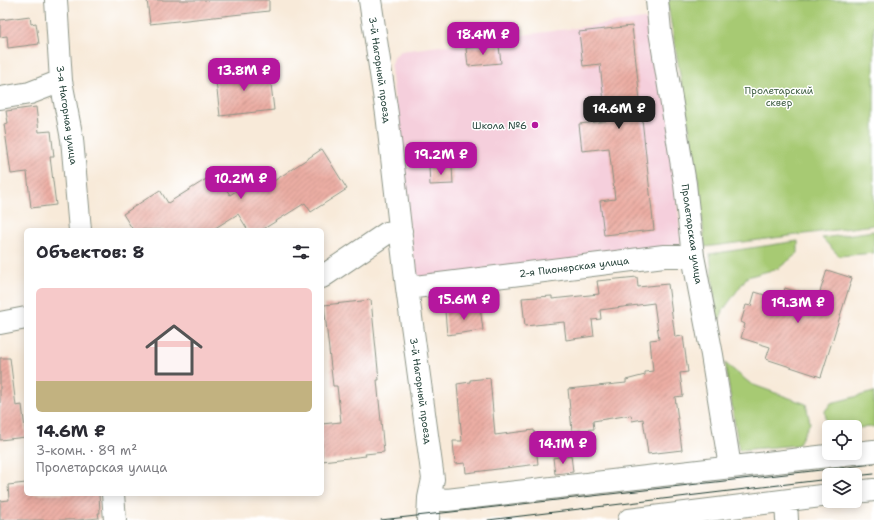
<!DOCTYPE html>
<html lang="ru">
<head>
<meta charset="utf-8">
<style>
  body { margin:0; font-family:"Shantell Sans",sans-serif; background:#f7f7f7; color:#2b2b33; height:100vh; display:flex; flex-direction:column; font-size:15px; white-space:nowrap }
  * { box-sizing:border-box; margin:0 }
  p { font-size:13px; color:#7c7c81 }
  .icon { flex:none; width:22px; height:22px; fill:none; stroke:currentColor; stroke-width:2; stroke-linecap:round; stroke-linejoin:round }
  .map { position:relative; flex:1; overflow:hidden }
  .drawer { position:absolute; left:24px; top:228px; width:300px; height:268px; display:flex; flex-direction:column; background:#fff; border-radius:6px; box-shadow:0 2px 10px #0003 }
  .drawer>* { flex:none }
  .tools { position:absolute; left:822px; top:420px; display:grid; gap:8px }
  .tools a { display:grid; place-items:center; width:40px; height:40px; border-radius:6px; background:#fff; box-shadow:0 2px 10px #0003; font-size:20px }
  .price { position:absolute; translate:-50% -34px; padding:0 9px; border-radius:8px; background:#b5179e; color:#fff; font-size:13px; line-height:26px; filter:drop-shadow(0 1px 2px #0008) }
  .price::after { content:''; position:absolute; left:50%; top:24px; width:12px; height:9px; margin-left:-6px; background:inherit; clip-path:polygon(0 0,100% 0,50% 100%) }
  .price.selected { background:#222; color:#fff }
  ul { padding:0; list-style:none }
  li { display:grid; align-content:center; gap:8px; height:212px; padding:0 12px }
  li+li { border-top:1px solid #e1e1e2 }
  li span { display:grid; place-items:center; height:124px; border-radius:6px; color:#555 }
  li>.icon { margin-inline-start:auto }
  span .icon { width:72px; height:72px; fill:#fffc; stroke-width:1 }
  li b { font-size:17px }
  h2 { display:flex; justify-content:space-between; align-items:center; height:48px; padding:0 12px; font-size:17px }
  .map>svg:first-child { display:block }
  .built { fill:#f5cfdc }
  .green { fill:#a7ca73; stroke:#638454 }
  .building { fill:url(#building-hatch) }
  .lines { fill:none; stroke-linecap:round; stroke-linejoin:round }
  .minor-casing { stroke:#8c9486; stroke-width:24 }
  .minor { stroke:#fff; stroke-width:22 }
  .tram { stroke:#1f3d34; stroke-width:1 }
  .poi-dot { fill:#b5179e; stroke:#fff; stroke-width:1.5 }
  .labels { text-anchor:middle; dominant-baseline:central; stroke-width:3; stroke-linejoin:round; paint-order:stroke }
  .street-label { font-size:10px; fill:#1f3d34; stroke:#fff }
  .park-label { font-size:10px; fill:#416044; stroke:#fff }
  .poi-label { font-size:10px; fill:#1f3d34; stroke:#fff; text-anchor:end }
</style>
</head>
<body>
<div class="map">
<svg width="874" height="520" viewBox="0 0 874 520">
  <defs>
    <pattern id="building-hatch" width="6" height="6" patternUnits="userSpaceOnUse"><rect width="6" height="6" fill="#ecaea4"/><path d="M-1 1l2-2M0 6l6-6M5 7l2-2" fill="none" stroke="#bf8f86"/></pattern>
  </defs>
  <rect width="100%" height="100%" fill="#fff"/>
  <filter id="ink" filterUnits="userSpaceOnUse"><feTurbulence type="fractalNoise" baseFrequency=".025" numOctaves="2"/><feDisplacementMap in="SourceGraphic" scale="8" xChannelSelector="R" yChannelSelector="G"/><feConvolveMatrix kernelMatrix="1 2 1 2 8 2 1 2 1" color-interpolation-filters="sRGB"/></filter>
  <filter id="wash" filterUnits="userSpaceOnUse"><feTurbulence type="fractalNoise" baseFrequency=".012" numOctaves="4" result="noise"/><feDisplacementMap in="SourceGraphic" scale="16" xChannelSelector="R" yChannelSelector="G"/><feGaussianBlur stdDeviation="0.9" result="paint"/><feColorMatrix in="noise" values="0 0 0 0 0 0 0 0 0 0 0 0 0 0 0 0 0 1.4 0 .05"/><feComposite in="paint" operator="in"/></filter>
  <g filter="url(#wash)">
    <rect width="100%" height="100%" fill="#f8ead9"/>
    <path class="built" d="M644,19L653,22L666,66L681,244L659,249L424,280L415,275L391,68L393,57L401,51Z"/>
    <path class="green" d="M667,0H874V225L705,247L698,178Z
      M874,231V253L839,256L822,238Z
      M798,241V253L779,268L747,277L724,309L717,325L710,254Z
      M725,363L751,384L806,404L810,423L798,445L739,450Z
      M874,392V427L855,428V427H829V430H827L825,411L831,403Z"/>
    <g id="blocks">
      <path class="building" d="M147,0H269V11L150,24Z
        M30,16L31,24L36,23L39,44L8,48L7,36L0,37V20Z
        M632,26L654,230L604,235L600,201L615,199L609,148L582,151L579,124L606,121L600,64L583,66L579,32Z
        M499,46L501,63L468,66L466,48Z
        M269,67L274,110L220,116L215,73Z
        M36,107L39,132L51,131L54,157H50L56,205L31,208L27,172L11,174L4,124L8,123L6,111Z
        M322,149L347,189L311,212L305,203L262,230H248L238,214L212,230H133L123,214L160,190L168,203L216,173L230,195L267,171L274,181Z
        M452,166L453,184L430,185L429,167Z
        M827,270L852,278L821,377L766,359L770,347L741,338L745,324L741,322L746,305L751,306L755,292L781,300L785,288L818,298Z
        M637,277L638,287L668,284L675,337L683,336L688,372L680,373L683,396L675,397L682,450L648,454L643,419L632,421L631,415L593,421L594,429L572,431L568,389L626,383V380L645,375V372L653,371L650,340L659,339L654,303L600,310L601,319L592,320L594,336L566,340L564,322L525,326L522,298L552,296V299L599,294L597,281Z
        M371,300L379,380H377L384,452L365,454L366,456L322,461V424L341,422L337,386H333L324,305Z
        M480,307L483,330L447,335L445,311Z
        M0,358H10L16,406L22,405L26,437L0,440Z
        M490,378L495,435L534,430L538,464L466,473L465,463L455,464L453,441H462L457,384L470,382V380Z
        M571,455L573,472L555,474L553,458Z
        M26,483V494H99L100,513H98L99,518L77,520H0V501L9,500L8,485Z"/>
    </g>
  </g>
  <g filter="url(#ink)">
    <use href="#blocks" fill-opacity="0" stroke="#8c9486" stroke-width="1"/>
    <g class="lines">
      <defs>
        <path id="minor" d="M56,0L61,81L72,139L80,230
          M370,0L387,114L407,288L433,479L429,498L428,520
          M657,0L660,31L685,184L693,256L712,355L730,467
          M0,98L30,93L61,81
          M322,277L387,233L401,231
          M407,288L664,256H693
          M0,323L26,318
          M855,453L874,451
          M855,492L874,490
          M113,494L115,520
          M429,498L447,500L853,453
          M786,501L787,520
          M629,520L829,495"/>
      </defs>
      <use href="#minor" class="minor-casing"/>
      <use href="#minor" class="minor"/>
      <path class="tram" d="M855,476L874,474
        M381,520L874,464
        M488,520L829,479"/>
    </g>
  </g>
  <circle class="poi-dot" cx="535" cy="125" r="4"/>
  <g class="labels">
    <g class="street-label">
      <text transform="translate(380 70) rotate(82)">3-й Нагорный проезд</text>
      <text transform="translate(67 115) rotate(82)">3-я Нагорная улица</text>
      <text transform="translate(692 234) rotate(82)">Пролетарская улица</text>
      <text transform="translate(574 267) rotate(-7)">2-я Пионерская улица</text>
      <text transform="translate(421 391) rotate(82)">3-й Нагорный проезд</text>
    </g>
    <g class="park-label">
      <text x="779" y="90">Пролетарский<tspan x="779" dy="12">сквер</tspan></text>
    </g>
    <g class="poi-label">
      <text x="527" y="125">Школа №6</text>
    </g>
  </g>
</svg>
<div class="tools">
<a><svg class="icon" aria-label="locate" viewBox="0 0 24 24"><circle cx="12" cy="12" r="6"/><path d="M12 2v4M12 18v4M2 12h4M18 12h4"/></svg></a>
<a><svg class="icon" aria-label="layers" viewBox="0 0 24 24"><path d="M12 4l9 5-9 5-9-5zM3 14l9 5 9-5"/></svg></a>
</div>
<b class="price" style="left:483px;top:56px">18.4M ₽</b>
<b class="price" style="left:244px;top:92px">13.8M ₽</b>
<b class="price selected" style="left:619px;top:130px">14.6M ₽</b>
<b class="price" style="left:441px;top:176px">19.2M ₽</b>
<b class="price" style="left:241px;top:200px">10.2M ₽</b>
<b class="price" style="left:464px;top:321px">15.6M ₽</b>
<b class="price" style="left:798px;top:324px">19.3M ₽</b>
<b class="price" style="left:563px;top:465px">14.1M ₽</b>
<section class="drawer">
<h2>Объектов: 8<svg class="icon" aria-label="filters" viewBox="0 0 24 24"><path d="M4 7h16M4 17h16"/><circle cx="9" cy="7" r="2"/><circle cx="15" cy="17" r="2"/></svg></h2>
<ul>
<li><span style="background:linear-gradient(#f6c9c9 75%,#c2b280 0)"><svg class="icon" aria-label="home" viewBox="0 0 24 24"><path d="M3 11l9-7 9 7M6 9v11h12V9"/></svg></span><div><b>14.6M ₽</b><p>3-комн. · 89 m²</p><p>Пролетарская улица</p></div></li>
</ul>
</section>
</div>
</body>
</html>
